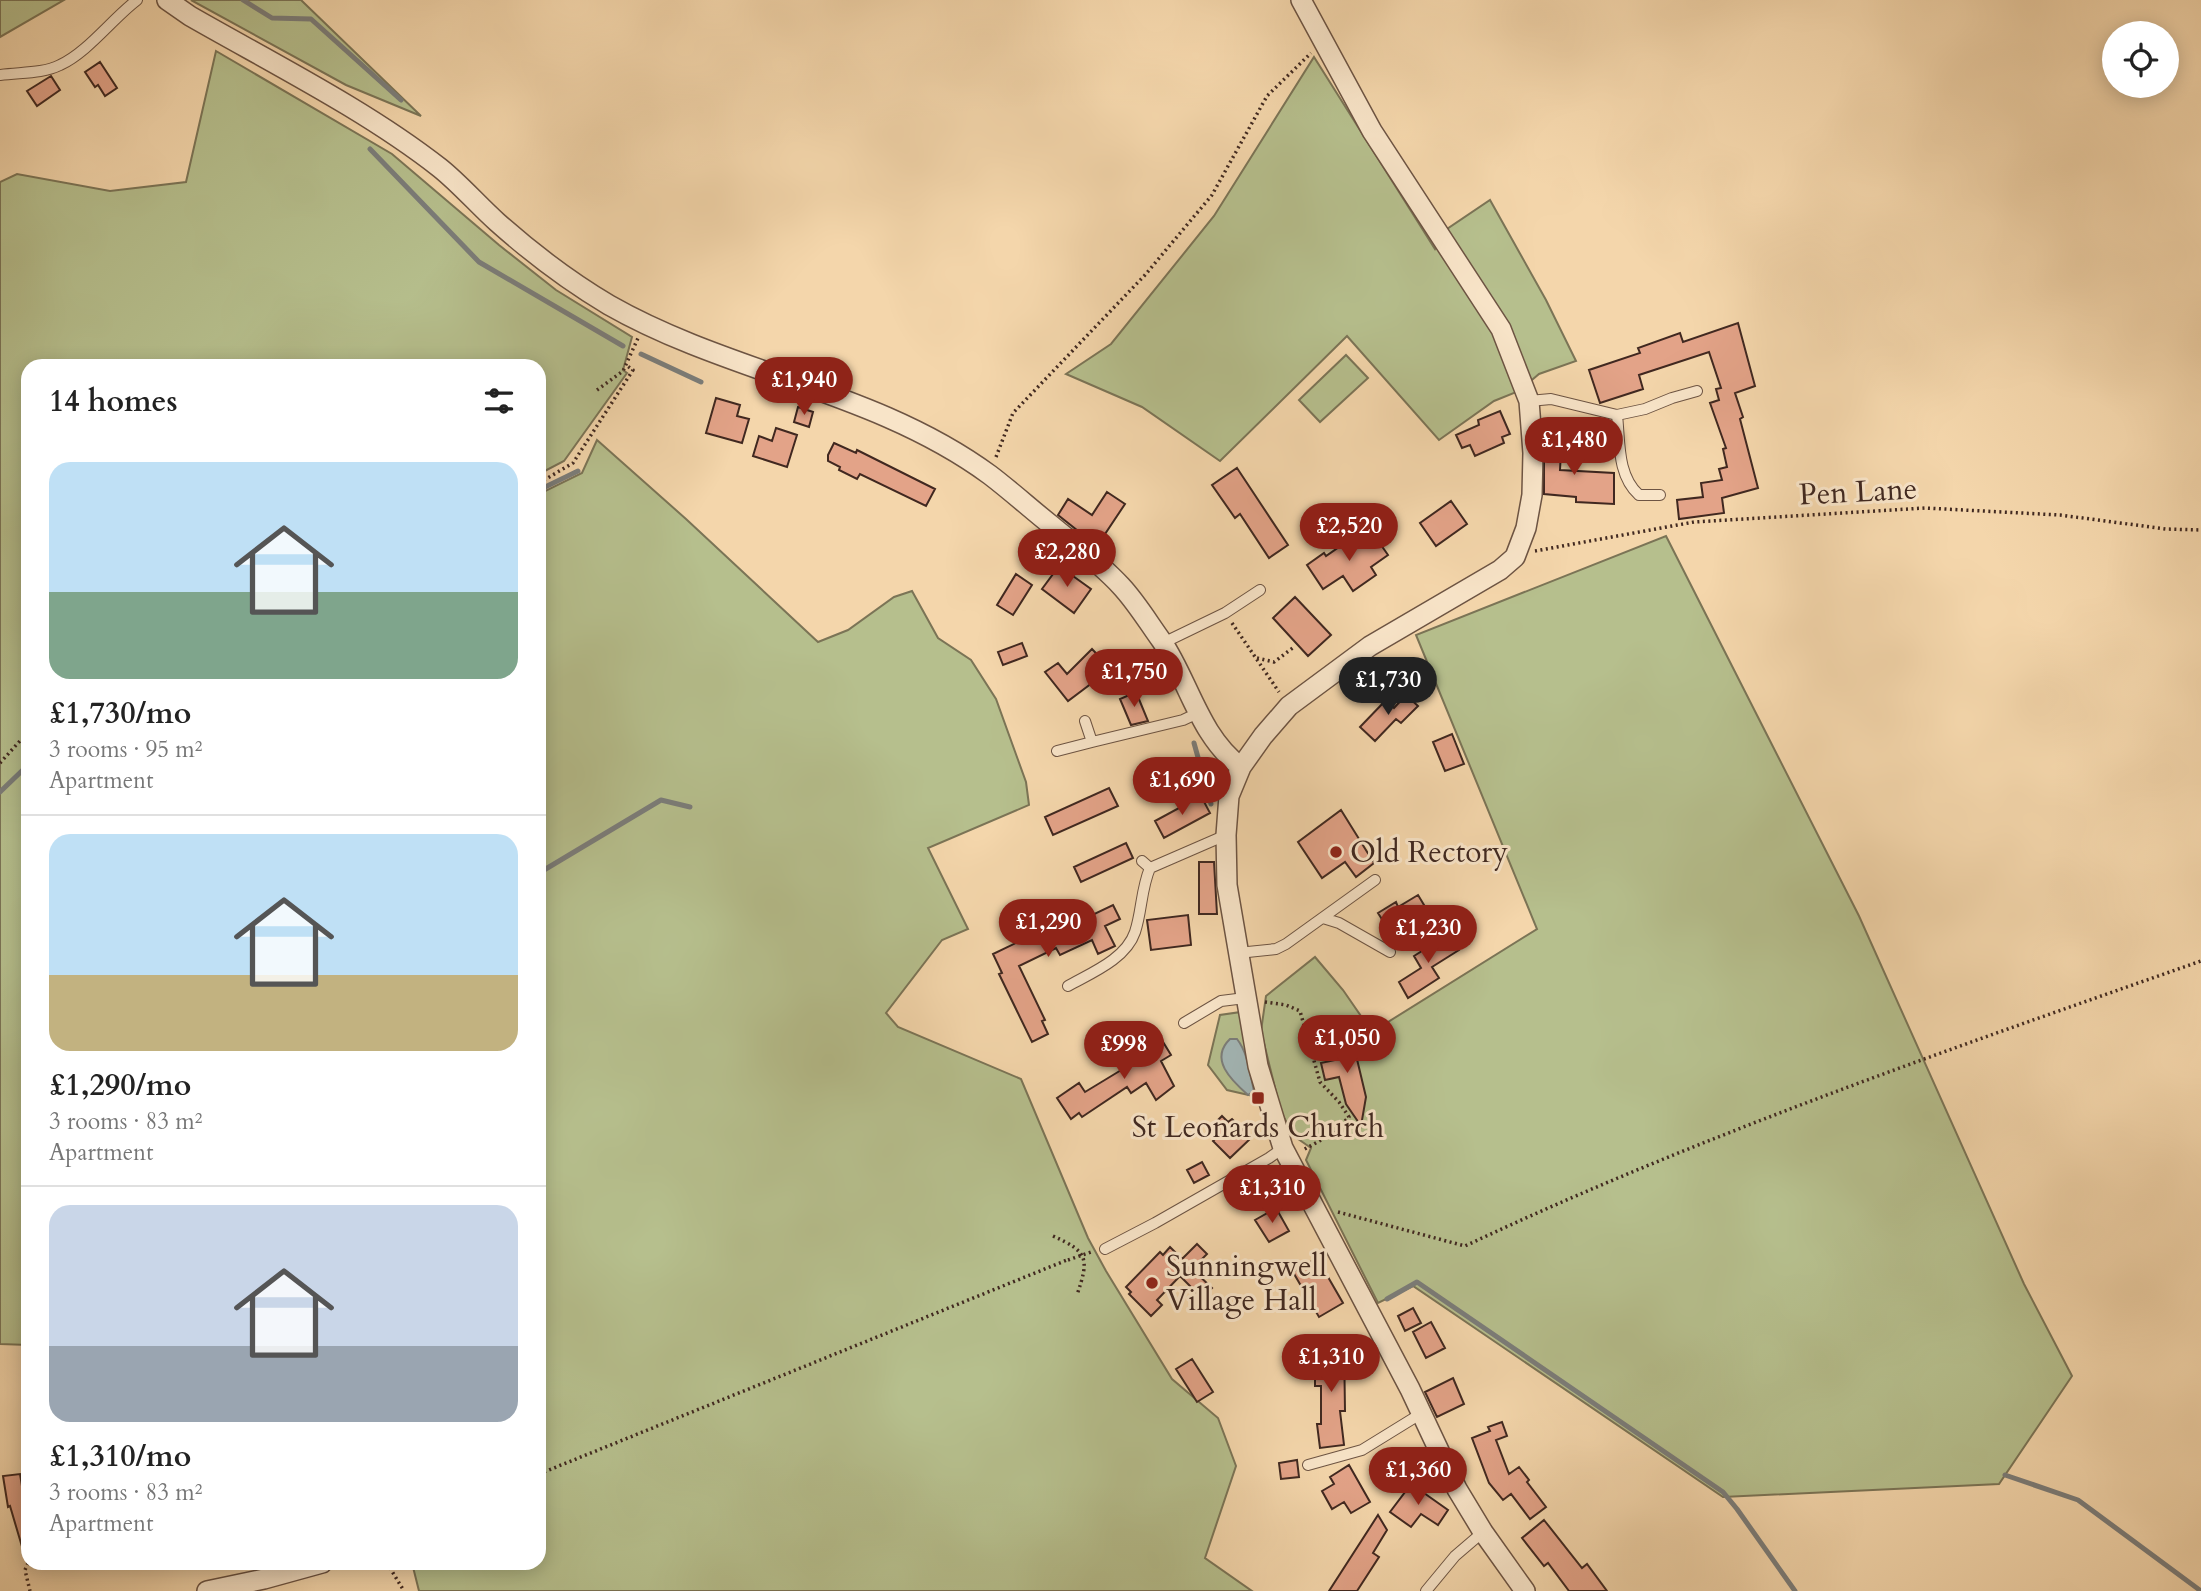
<!DOCTYPE html>
<html lang="en">
<head>
<meta charset="utf-8">
<style>
  body { margin:0; font-family:Cardo,serif; background:#f2f2f2; color:#222; height:100vh; display:flex; flex-direction:column; font-size:26px; white-space:nowrap }
  * { box-sizing:border-box; margin:0 }
  p { font-size:23px; color:#767676 }
  .icon { flex:none; width:38px; height:38px; fill:none; stroke:currentColor; stroke-width:2; stroke-linecap:round; stroke-linejoin:round }
  .map { position:relative; flex:1; overflow:hidden }
  .panel { position:absolute; left:21px; top:359px; width:525px; height:1211px; display:flex; flex-direction:column; background:#fff; border-radius:21px; box-shadow:0 4px 18px #0003 }
  .panel>* { flex:none }
  .fabs { position:absolute; left:2102px; top:21px; display:grid; gap:14px }
  .fabs a { display:grid; place-items:center; width:77px; height:77px; border-radius:50%; background:#fff; box-shadow:0 4px 18px #0003; font-size:35px }
  .price { position:absolute; translate:-50% -60px; padding:0 16px; border-radius:24px; background:#8f2418; color:#fff; font-size:23px; line-height:46px; filter:drop-shadow(0 2px 4px #0008) }
  .price::after { content:''; position:absolute; left:50%; top:42px; width:21px; height:16px; margin-left:-10px; background:inherit; clip-path:polygon(0 0,100% 0,50% 100%) }
  .price.on { background:#222; color:#fff }
  ul { padding:0; list-style:none }
  li { display:grid; align-content:center; gap:14px; height:371px; padding:0 28px }
  li+li { border-top:2px solid #e0e0e0 }
  li span { display:grid; place-items:center; height:217px; border-radius:21px; color:#555 }
  li>.icon { margin-inline-start:auto }
  span .icon { width:126px; height:126px; fill:#fffc; stroke-width:1 }
  li b { font-size:30px }
  h2 { display:flex; justify-content:space-between; align-items:center; height:84px; padding:0 28px; font-size:30px }
  .map>svg:first-child { display:block }
  .green { fill:#b6bf8d; stroke:#7b7456; stroke-width:2 }
  .water { fill:#a2b6b6; stroke:#7b7d7a; stroke-width:2 }
  .lines { fill:none; stroke-linecap:round; stroke-linejoin:round }
  .stream { stroke:#7b7d7a; stroke-width:5 }
  .building { fill:#e3a388; stroke:#402820; stroke-width:2 }
  .lane-casing { stroke:#6d5443; stroke-width:12 }
  .street-casing { stroke:#6d5443; stroke-width:22 }
  .path { stroke:#402820; stroke-width:3.5; stroke-dasharray:2 3.5; stroke-linecap:butt }
  .lane { stroke:#f8e4c8; stroke-width:10 }
  .street { stroke:#f8e4c8; stroke-width:19 }
  .poi-dot { fill:#8f2418; stroke:#f8e4c8; stroke-width:2.5 }
  .labels { text-anchor:middle; dominant-baseline:central; stroke-width:6; stroke-linejoin:round; paint-order:stroke }
  .street-label { font-size:30px; fill:#402820; stroke:#f8e4c8 }
  .poi-label { font-size:30px; fill:#402820; stroke:#f8e4c8; text-anchor:start }
</style>
</head>
<body>
<div class="map">
<svg width="2201" height="1591" viewBox="0 0 2201 1591">
  <rect width="100%" height="100%" fill="#f4d6ab"/>
  <filter id="stains"><feTurbulence type="fractalNoise" baseFrequency=".00286" numOctaves="4"/><feColorMatrix values="0 0 0 0 .2 0 0 0 0 .09 0 0 0 0 .02 0 0 0 .5 -.17"/></filter>
  <radialGradient id="worn" r=".72"><stop offset=".6" stop-color="#630" stop-opacity="0"/><stop offset="1" stop-color="#630" stop-opacity=".3"/></radialGradient>
  <path class="green" d="M0,0H64L0,37Z
    M191,0H301L421,116L346,85Z
    M216,51L392,154L499,245L556,290L632,337L623,370L627,373L564,461L539,474V366H28V1345L0,1344V182L17,174L110,191L186,182Z
    M1314,57L1435,249L1447,229L1490,200L1546,300L1576,361L1539,374L1519,391L1494,401L1439,440L1347,336L1220,461L1142,407L1066,374L1111,344L1214,216Z
    M1346,355L1368,378L1320,422L1299,400Z
    M597,440L686,519L818,642L848,630L894,597L912,591L938,638L971,660L996,699L1026,782L1029,805L928,848L968,929L942,940L886,1013L898,1027L1021,1079L1088,1238L1106,1271L1172,1379L1218,1418L1236,1466L1205,1558L1252,1591H419L412,1563H539V494L582,473Z
    M1666,536L1859,916L2024,1284L2072,1376L1999,1484L1723,1497L1413,1286L1378,1303L1306,1160L1311,1148L1294,1136L1281,1112L1261,1031L1266,996L1315,957L1343,990L1372,1032L1537,929L1416,635Z
    M1241,1012L1243,1035L1257,1097L1227,1090L1208,1065L1220,1015Z"/>
  <path class="water" d="M1230,1039H1237C1248,1053 1250,1074 1254,1091L1248,1095C1231,1080 1209,1059 1230,1039Z"/>
  <g class="lines">
    <path class="stream" d="M243,0L272,18L311,19L401,100
      M370,149L479,262L623,346
      M641,354L701,382
      M539,490L578,471
      M1194,743L1211,804
      M0,792L28,765
      M539,873L661,800L690,807
      M1387,1299L1417,1282L1723,1492L1737,1509L1795,1591
      M2005,1475L2078,1500L2201,1591"/>
  </g>
  <path class="building" d="M100,62L117,88L105,96L98,85L95,87L85,72Z
    M51,76L60,90L37,106L27,91Z
    M1738,323L1755,386L1735,393L1743,417L1740,419L1758,488L1722,498L1724,513L1679,519L1677,500L1703,497L1701,483L1722,480L1719,469L1727,467L1723,449L1726,448L1710,403L1719,400L1716,389L1721,388L1709,352L1639,375L1643,389L1600,403L1589,370L1640,353L1638,348L1680,333L1683,342Z
    M716,398L740,405L737,416L749,419L742,443L706,433Z
    M798,407L813,412L809,427L794,422Z
    M1500,411L1510,434L1502,437L1504,443L1475,456L1470,445L1462,448L1456,435L1479,425L1478,420Z
    M776,428L797,435L787,467L753,456L759,436L772,441Z
    M1544,432L1562,433L1560,470L1614,473V504L1576,502V497L1544,494Z
    M834,443L856,453L857,450L935,489L926,506L860,474L857,479L839,470L840,467L828,461V455Z
    M1237,468L1288,545L1269,558L1240,514L1235,518L1212,485Z
    M1107,492L1125,504L1097,546L1058,515L1068,499L1092,515Z
    M1451,501L1467,524L1436,546L1420,523Z
    M1374,535L1388,555L1371,567L1376,575L1353,591L1343,576L1323,589L1307,565L1324,553L1326,556L1352,538L1357,546Z
    M1059,566L1091,589L1074,613L1042,589Z
    M1016,574L1032,585L1013,615L997,605Z
    M1295,597L1331,635L1308,656L1273,618Z
    M1022,643L1027,656L1003,665L998,652Z
    M1092,649L1112,670L1102,679L1100,677L1068,701L1045,672L1058,663L1067,674Z
    M1136,692L1148,721L1131,725L1120,699Z
    M1406,695L1418,706L1401,723L1396,719L1375,741L1360,727L1386,700L1394,708Z
    M1452,734L1464,764L1445,771L1433,742Z
    M1109,788L1118,806L1053,835L1045,817Z
    M1201,796L1210,813L1164,838L1155,821Z
    M1341,810L1374,863L1356,877L1345,862L1322,878L1298,842Z
    M1126,843L1133,858L1081,882L1074,867Z
    M1199,862H1214L1217,914H1199Z
    M1418,895L1427,910L1407,922L1416,936L1399,946L1378,913L1396,902L1398,907Z
    M1113,905L1120,919L1105,926L1115,946L1098,954L1092,940L1060,955L1056,948L1019,966L1045,1020L1042,1021L1048,1034L1032,1042L999,974L1002,973L993,954L1043,930L1039,920L1053,913L1061,930Z
    M1188,915L1191,945L1151,950L1147,920Z
    M1449,934L1459,950L1432,967L1439,978L1408,998L1399,982L1421,968L1414,956Z
    M1351,1034L1366,1097L1361,1126L1346,1104L1339,1077L1325,1080L1321,1063L1335,1060L1331,1039Z
    M1160,1037L1171,1055L1161,1061L1174,1086L1156,1100L1146,1083L1131,1093L1127,1087L1082,1117L1079,1113L1071,1119L1057,1098L1079,1083L1085,1092L1141,1058L1135,1047L1148,1040L1150,1043Z
    M1222,1116L1228,1122L1232,1119L1251,1138L1230,1158L1213,1141L1215,1139L1207,1131Z
    M1202,1162L1209,1175L1194,1183L1187,1170Z
    M1276,1208L1289,1231L1269,1242L1255,1220Z
    M1197,1244L1207,1254L1192,1269L1212,1288L1202,1298L1180,1276L1157,1300L1162,1305L1151,1316L1129,1294L1131,1292L1126,1287L1160,1252L1163,1255L1170,1247L1182,1259Z
    M1317,1258L1343,1303L1319,1317L1293,1272Z
    M1413,1308L1421,1323L1405,1331L1398,1316Z
    M1431,1322L1445,1348L1426,1358L1413,1332Z
    M1344,1343L1345,1411H1340L1344,1445L1320,1448L1317,1424H1321V1386H1315V1364H1321V1344Z
    M1192,1359L1213,1392L1197,1402L1176,1369Z
    M1453,1378L1464,1404L1437,1417L1425,1392Z
    M1502,1422L1507,1436L1496,1440L1509,1474L1519,1467L1529,1480L1527,1482L1546,1507L1530,1519L1511,1494L1503,1500L1489,1483L1472,1438L1490,1431L1488,1427Z
    M1297,1460L1299,1477L1281,1479L1279,1463Z
    M1349,1465L1370,1502L1351,1513L1344,1502L1332,1509L1322,1491L1334,1484L1330,1477Z
    M20,1474L28,1522V1548L23,1550L10,1506L8,1507L3,1476Z
    M1407,1481L1448,1510L1438,1525L1421,1514L1411,1527L1390,1512L1405,1492Z
    M1378,1515L1387,1530L1373,1553L1379,1557L1357,1591H1329Z
    M1544,1520L1582,1568L1587,1564L1607,1591H1569L1548,1563L1544,1566L1522,1538Z"/>
  <g class="lines">
    <defs>
      <path id="lane" d="M0,75C20,72 42,74 60,65C88,52 112,19 137,0
        M1529,401L1551,399L1617,415L1645,409L1672,398L1697,391
        M1617,415C1620,442 1617,475 1639,495H1660
        M1163,643L1225,613L1260,590
        M1085,721L1092,742L1183,720L1198,713
        M1057,751L1092,742
        M1142,861L1150,868
        M1323,918L1339,923L1390,952
        M1238,953L1276,949L1286,944L1375,880
        M1068,986C1091,973 1126,959 1135,932C1142,911 1141,889 1150,868L1226,835
        M1184,1023L1221,1001L1245,998
        M1105,1249L1155,1223L1269,1158L1283,1148
        M1308,1465L1362,1450L1422,1413
        M1426,1591L1455,1556L1483,1532"/>
      <path id="street" d="M167,0L190,16C272,63 366,110 440,168C460,184 478,205 497,222C534,255 567,280 609,305C730,374 876,391 990,475C1011,491 1031,509 1051,525C1075,545 1100,563 1121,586C1136,602 1148,622 1161,640C1189,681 1199,736 1241,767
        M1301,0L1372,131L1501,329L1529,401L1533,453L1532,495L1526,528L1515,557L1500,570L1370,646L1289,706L1263,736L1241,767L1229,796L1226,835L1227,885L1258,1066L1283,1148L1410,1389L1457,1489L1483,1532L1525,1591
        M207,1591L264,1579L322,1563"/>
    </defs>
    <use href="#lane" class="lane-casing"/>
    <use href="#street" class="street-casing"/>
    <path class="path" d="M597,390L623,371L638,338
      M996,457L1013,413L1145,275L1212,195L1267,96L1311,53
      M539,483L573,463L633,370L626,365
      M1535,551L1694,522L1925,508L2060,515L2166,529L2201,530
      M1232,623L1279,692
      M1257,658L1274,662L1294,647
      M0,763L28,732
      M1265,1002L1286,1005L1300,1011L1320,1082L1339,1102L1349,1117L1332,1134L1303,1150
      M1338,1212L1465,1246C1703,1134 1953,1048 2201,961
      M1053,1236C1089,1252 1089,1259 1077,1295
      M1068,1260L1094,1251
      M539,1474L1067,1260
      M28,1563L25,1570L30,1591
      M387,1563L404,1591"/>
    <use href="#lane" class="lane"/>
    <use href="#street" class="street"/>
  </g>
  <g class="poi-dot">
    <circle cx="1336" cy="852" r="7"/>
    <rect x="1251" y="1091" width="14" height="14" rx="3.5"/>
    <circle cx="1152" cy="1283" r="7"/>
  </g>
  <g class="labels">
    <g class="street-label">
      <text transform="translate(1858 492) rotate(-3)">Pen Lane</text>
    </g>
    <g class="poi-label">
      <text x="1350" y="852">Old Rectory</text>
      <text x="1258" y="1127" text-anchor="middle">St Leonards Church</text>
      <text x="1166" y="1266">Sunningwell<tspan x="1166" dy="34">Village Hall</tspan></text>
    </g>
  </g>
  <rect width="100%" height="100%" filter="url(#stains)"/>
  <rect width="100%" height="100%" fill="url(#worn)"/>
</svg>
<div class="fabs">
<a><svg class="icon" aria-label="locate" viewBox="0 0 24 24"><circle cx="12" cy="12" r="6"/><path d="M12 2v4M12 18v4M2 12h4M18 12h4"/></svg></a>
</div>
<b class="price" style="left:804px;top:417px">£1,940</b>
<b class="price" style="left:1574px;top:477px">£1,480</b>
<b class="price" style="left:1349px;top:563px">£2,520</b>
<b class="price" style="left:1067px;top:589px">£2,280</b>
<b class="price" style="left:1134px;top:709px">£1,750</b>
<b class="price on" style="left:1388px;top:717px">£1,730</b>
<b class="price" style="left:1182px;top:817px">£1,690</b>
<b class="price" style="left:1048px;top:959px">£1,290</b>
<b class="price" style="left:1428px;top:965px">£1,230</b>
<b class="price" style="left:1347px;top:1075px">£1,050</b>
<b class="price" style="left:1124px;top:1081px">£998</b>
<b class="price" style="left:1272px;top:1225px">£1,310</b>
<b class="price" style="left:1331px;top:1394px">£1,310</b>
<b class="price" style="left:1418px;top:1507px">£1,360</b>
<section class="panel">
<h2>14 homes<svg class="icon" aria-label="filters" viewBox="0 0 24 24"><path d="M4 7h16M4 17h16"/><circle cx="9" cy="7" r="2"/><circle cx="15" cy="17" r="2"/></svg></h2>
<ul>
<li><span style="background:linear-gradient(#bfe0f5 60%,#7fa58c 0)"><svg class="icon" aria-label="home" viewBox="0 0 24 24"><path d="M3 11l9-7 9 7M6 9v11h12V9"/></svg></span><div><b>£1,730/mo</b><p>3 rooms · 95 m²</p><p>Apartment</p></div></li>
<li><span style="background:linear-gradient(#bfe0f5 65%,#c2b280 0)"><svg class="icon" aria-label="home" viewBox="0 0 24 24"><path d="M3 11l9-7 9 7M6 9v11h12V9"/></svg></span><div><b>£1,290/mo</b><p>3 rooms · 83 m²</p><p>Apartment</p></div></li>
<li><span style="background:linear-gradient(#c9d6e8 65%,#9aa5b1 0)"><svg class="icon" aria-label="home" viewBox="0 0 24 24"><path d="M3 11l9-7 9 7M6 9v11h12V9"/></svg></span><div><b>£1,310/mo</b><p>3 rooms · 83 m²</p><p>Apartment</p></div></li>
</ul>
</section>
</div>
</body>
</html>
